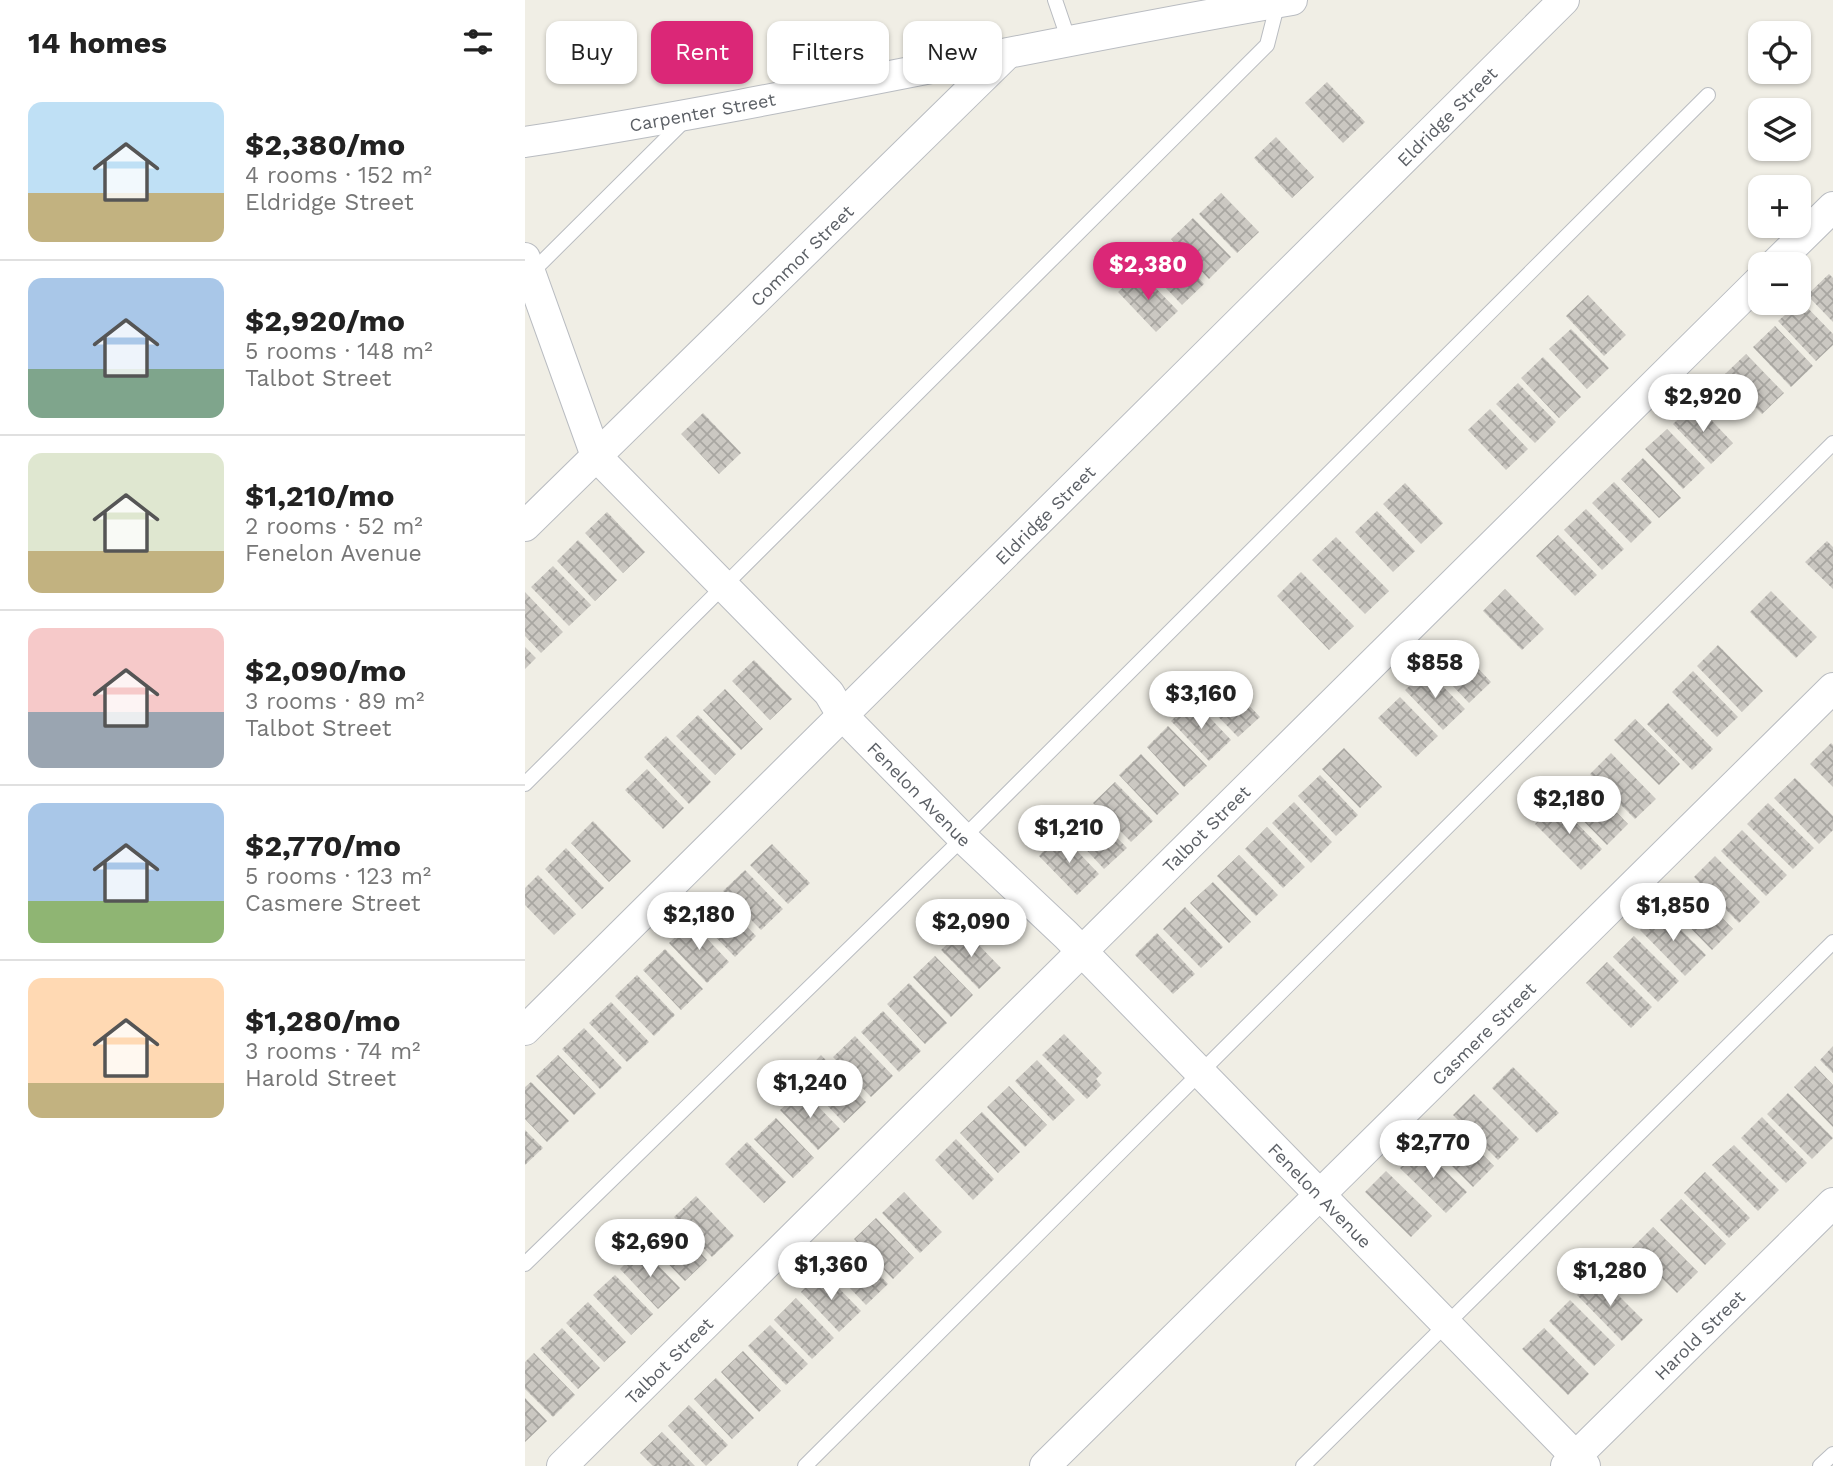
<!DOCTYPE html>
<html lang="en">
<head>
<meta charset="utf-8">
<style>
  body { margin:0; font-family:"Work Sans",sans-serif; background:#f6f6f6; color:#222; height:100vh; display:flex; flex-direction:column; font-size:26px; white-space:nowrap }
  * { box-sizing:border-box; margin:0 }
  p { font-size:23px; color:#767676 }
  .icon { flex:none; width:38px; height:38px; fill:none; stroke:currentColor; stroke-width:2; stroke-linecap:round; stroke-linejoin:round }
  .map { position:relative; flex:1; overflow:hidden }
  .side { display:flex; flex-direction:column; background:#fff; width:525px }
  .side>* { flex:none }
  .banner { position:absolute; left:21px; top:21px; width:665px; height:63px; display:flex; gap:14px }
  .controls { position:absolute; left:1223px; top:21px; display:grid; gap:14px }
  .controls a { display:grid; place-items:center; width:63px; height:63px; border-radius:14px; background:#fff; box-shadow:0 2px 5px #0004; font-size:35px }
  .price { position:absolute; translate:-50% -60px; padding:0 16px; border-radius:24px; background:#fff; color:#222; font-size:23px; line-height:46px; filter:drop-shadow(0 2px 4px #0008) }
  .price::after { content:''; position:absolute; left:50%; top:42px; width:21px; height:16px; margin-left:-10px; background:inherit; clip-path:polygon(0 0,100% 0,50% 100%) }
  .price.current { background:#db2777; color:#fff }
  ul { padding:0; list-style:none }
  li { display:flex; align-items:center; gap:21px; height:175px; padding:0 28px }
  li+li { border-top:2px solid #e0e0e0 }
  li span { display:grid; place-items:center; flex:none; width:196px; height:140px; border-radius:14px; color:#555 }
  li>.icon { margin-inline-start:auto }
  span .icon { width:84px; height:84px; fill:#fffc; stroke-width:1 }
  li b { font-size:30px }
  h2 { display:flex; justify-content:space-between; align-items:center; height:84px; padding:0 28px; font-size:30px }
  .pill { padding:0 24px; border-radius:14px; background:#fff; box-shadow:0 2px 5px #0004; font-size:24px; line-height:63px }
  .pill.current { background:#db2777; color:#fff }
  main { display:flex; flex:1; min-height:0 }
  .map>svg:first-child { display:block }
  .building { fill:url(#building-cross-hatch) }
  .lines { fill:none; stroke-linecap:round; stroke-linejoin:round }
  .lane-casing { stroke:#b9bcc1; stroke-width:16 }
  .street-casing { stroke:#b9bcc1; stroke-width:32 }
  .lane { stroke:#fff; stroke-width:14 }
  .street { stroke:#fff; stroke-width:30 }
  .labels { text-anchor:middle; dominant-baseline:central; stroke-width:6; stroke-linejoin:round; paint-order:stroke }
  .street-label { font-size:18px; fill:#5c6066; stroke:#fff }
</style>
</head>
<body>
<main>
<section class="side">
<h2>14 homes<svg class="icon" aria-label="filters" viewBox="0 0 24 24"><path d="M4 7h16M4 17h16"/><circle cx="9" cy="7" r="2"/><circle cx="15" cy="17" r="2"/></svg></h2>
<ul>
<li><span style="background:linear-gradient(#bfe0f5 65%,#c2b280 0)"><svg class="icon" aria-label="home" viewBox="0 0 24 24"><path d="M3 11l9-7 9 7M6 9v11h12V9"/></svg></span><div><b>$2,380/mo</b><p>4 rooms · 152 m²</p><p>Eldridge Street</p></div></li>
<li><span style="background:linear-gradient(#a9c7e8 65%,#7fa58c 0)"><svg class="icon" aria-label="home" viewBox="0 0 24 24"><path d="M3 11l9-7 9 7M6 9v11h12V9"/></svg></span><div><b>$2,920/mo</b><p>5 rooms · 148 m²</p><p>Talbot Street</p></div></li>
<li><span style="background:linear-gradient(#dfe7d0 70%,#c2b280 0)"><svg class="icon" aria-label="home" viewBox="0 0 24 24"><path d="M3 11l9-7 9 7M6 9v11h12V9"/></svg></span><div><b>$1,210/mo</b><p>2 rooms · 52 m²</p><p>Fenelon Avenue</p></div></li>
<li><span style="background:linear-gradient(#f6c9c9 60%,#9aa5b1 0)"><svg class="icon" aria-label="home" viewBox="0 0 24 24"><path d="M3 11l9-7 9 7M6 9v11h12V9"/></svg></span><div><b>$2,090/mo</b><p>3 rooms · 89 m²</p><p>Talbot Street</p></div></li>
<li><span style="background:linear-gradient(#a9c7e8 70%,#8fb573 0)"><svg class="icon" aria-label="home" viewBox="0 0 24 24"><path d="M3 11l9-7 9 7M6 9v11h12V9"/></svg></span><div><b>$2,770/mo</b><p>5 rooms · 123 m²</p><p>Casmere Street</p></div></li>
<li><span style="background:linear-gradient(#ffd9b3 75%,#c2b280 0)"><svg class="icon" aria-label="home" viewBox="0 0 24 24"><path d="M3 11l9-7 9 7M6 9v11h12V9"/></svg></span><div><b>$1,280/mo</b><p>3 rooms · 74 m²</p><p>Harold Street</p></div></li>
</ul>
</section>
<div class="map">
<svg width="1308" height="1466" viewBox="0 0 1308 1466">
  <defs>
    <pattern id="building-cross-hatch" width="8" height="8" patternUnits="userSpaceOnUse" patternTransform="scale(1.75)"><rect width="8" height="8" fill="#cbc8c2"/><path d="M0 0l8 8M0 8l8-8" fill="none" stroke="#a8a6a1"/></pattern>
  </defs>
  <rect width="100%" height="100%" fill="#f0eee5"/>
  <path class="building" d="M802,82L840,122L818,143L780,103Z
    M751,137L789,177L767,198L729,158Z
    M696,193L734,232L712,253L674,214Z
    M668,218L706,257L684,279L646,239Z
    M641,244L679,284L657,305L619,265Z
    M615,272L653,311L631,332L593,292Z
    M1304,274L1308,278V322L1282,295Z
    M1063,295L1101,335L1079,356L1041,316Z
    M1274,299L1308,334V345L1291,361L1253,321L1274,303Z
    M1250,326L1288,366L1266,387L1228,347Z
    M1046,329L1084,368L1062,389L1024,349Z
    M1221,354L1259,393L1237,414L1199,375Z
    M1018,357L1056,397L1034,418L996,378Z
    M993,383L1031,422L1010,443L971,404Z
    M1170,403L1208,443L1186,464L1148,424Z
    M965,409L1003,449L981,470L943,430Z
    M178,413L216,453L194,474L156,434Z
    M1142,429L1180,468L1158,489L1120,449Z
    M1118,458L1156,498L1134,518L1096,479Z
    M1089,482L1127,522L1106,543L1067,503Z
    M880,483L918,523L896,544L858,504Z
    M1061,509L1099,549L1077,570L1039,530Z
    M852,511L890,551L868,572L830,532Z
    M82,512L120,552L98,573L60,533Z
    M1033,535L1072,575L1050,596L1011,556Z
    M811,537L864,591L840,614L787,560Z
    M53,540L92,580L70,601L32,561Z
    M1302,541L1308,547V589L1280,562Z
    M28,566L66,605L44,626L6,587Z
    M776,572L829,626L804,650L752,596Z
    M980,589L1019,629L997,650L958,611Z
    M1246,591L1292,637L1271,658L1225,612Z
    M0,592L38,632L16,653L0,636Z
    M928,642L966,682L944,703L906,663Z
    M1193,645L1238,691L1217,712L1172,666Z
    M0,647L11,658L0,669Z
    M229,660L267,699L245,720L207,681Z
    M902,670L940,709L918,730L880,690Z
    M1168,671L1213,717L1192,737L1147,692Z
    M697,677L735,717L713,737L675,698Z
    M200,689L238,729L216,750L178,710Z
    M875,697L913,736L891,757L853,718Z
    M668,700L706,740L684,761L646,721Z
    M1143,703L1188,749L1167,770L1122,724Z
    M173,715L211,754L190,775L151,736Z
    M1110,719L1155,764L1134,785L1089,740Z
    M643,726L682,766L659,787L622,747Z
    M141,736L186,782L164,804L119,757Z
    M1306,743L1308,745V787L1285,764Z
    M819,748L857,787L835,808L797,769Z
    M1086,753L1131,799L1110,819L1065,774Z
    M616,754L654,794L632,815L594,775Z
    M122,769L159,808L138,829L100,790Z
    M795,775L833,815L811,836L773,796Z
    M1058,778L1103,824L1082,845L1037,799Z
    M1270,778L1308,816V830L1294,844L1249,798Z
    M590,782L628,821L606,842L568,803Z
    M769,802L807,842L786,863L747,823Z
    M1032,803L1077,849L1056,870L1010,824Z
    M1243,803L1289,848L1268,869L1222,824Z
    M563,808L602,848L579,869L542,829Z
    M68,821L106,861L84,882L46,843Z
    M742,827L780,867L758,888L720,849Z
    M1217,830L1262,875L1241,896L1196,851Z
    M536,834L574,874L552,895L514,856Z
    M247,844L285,883L263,904L225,865Z
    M41,848L79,888L57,909L20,869Z
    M714,855L753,895L731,916L692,876Z
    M1190,856L1235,902L1214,923L1169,877Z
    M220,870L258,909L236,930L198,891Z
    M13,875L51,914L29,935L0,905V888Z
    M688,882L726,922L704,943L665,903Z
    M1163,883L1208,929L1187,950L1142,904Z
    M193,896L231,936L210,957L171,917Z
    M660,907L698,947L676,968L638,929Z
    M1136,910L1181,955L1160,976L1115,930Z
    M166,922L204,962L182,983L144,943Z
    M438,929L476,968L454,989L416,950Z
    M632,933L670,974L648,994L610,955Z
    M1109,936L1154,981L1133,1002L1088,957Z
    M140,949L178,989L156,1010L118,970Z
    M410,956L448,995L426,1017L388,977Z
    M1082,962L1127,1007L1106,1028L1061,983Z
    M112,975L150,1015L129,1036L90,996Z
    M384,983L422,1023L400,1044L362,1004Z
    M86,1002L124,1042L102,1062L64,1023Z
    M358,1011L396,1051L374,1072L336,1032Z
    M59,1028L97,1068L75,1089L37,1049Z
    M539,1034L577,1073L571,1079L576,1085L562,1099L517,1055Z
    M330,1036L368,1076L346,1097L308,1057Z
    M1308,1046V1073L1295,1060Z
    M33,1055L71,1094L49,1115L11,1076Z
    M296,1055L341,1102L319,1123L275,1077Z
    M512,1060L550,1100L528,1121L490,1081Z
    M1290,1066L1308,1085V1127L1269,1087Z
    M988,1067L1034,1113L1012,1133L967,1088Z
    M6,1082L44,1121L22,1142L0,1119V1087Z
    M484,1086L522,1125L500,1147L462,1107Z
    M277,1090L315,1129L293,1150L255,1110Z
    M1263,1093L1308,1138L1287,1159L1242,1114Z
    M949,1094L994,1139L973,1160L928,1115Z
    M457,1112L495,1152L473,1173L435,1133Z
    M1237,1117L1282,1163L1261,1183L1216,1138Z
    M251,1118L289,1158L268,1178L229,1139Z
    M923,1120L969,1166L948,1187L902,1141Z
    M0,1130L18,1148L0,1165Z
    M431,1139L469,1179L448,1200L410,1160Z
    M222,1142L261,1182L239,1203L200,1164Z
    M1209,1145L1254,1190L1233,1211L1187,1165Z
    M896,1147L942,1192L921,1213L875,1168Z
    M861,1171L907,1216L886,1237L840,1192Z
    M1180,1172L1225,1218L1204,1238L1159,1193Z
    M379,1192L417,1232L395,1253L357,1213Z
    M171,1196L209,1236L187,1257L149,1217Z
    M1156,1199L1201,1244L1180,1265L1135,1220Z
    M351,1218L389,1258L368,1279L329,1239Z
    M144,1221L182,1260L160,1281L122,1242Z
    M1128,1227L1173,1272L1152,1293L1107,1248Z
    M325,1244L363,1284L341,1305L303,1265Z
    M116,1248L155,1288L133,1309L95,1269Z
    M297,1271L336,1311L314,1332L276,1292Z
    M90,1275L128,1314L106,1335L68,1295Z
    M1073,1275L1118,1320L1097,1341L1052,1295Z
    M271,1298L309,1338L287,1359L249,1320Z
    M1045,1300L1090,1345L1069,1366L1024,1321Z
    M63,1302L101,1342L79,1362L41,1323Z
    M245,1325L283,1364L261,1385L223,1346Z
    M37,1328L75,1368L53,1389L15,1349Z
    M1019,1328L1064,1374L1043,1395L997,1349Z
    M218,1351L256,1391L234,1412L196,1372Z
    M9,1353L50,1395L28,1417L0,1389V1362Z
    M191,1378L229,1418L207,1439L169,1399Z
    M0,1398L22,1421L0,1442Z
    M164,1405L203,1445L181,1466L143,1426Z
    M137,1432L170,1466H128L115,1453Z"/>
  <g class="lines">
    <defs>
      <path id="lane" d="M530,0L544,41
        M3,276L160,120
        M0,784L742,45L753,2
        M0,1264L438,838L1183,95
        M280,1466L1308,443
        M778,1466L1308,942
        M1295,1466L1308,1454"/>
      <g id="street">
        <path id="s1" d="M0,142C257,102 510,44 767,0"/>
        <path id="s2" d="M0,258L71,456L304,693L317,715L438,838L541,935L1060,1466"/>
        <path d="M1250,264L1308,207"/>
        <path id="s3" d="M0,526L482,54"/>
        <path id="s4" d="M0,1030L1039,0"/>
        <path id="s5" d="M37,1466L1236,279"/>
        <path id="s6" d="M520,1466L1308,688"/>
        <path id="s7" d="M1041,1466L1308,1203"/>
      </g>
    </defs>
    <use href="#lane" class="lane-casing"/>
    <use href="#street" class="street-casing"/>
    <use href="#lane" class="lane"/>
    <use href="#street" class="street"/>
  </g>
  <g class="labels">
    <g class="street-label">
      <text stroke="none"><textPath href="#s1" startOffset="180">Carpenter Street</textPath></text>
      <text stroke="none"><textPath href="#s4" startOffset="1298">Eldridge Street</textPath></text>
      <text stroke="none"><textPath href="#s3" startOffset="387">Commor Street</textPath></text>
      <text stroke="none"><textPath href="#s4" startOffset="732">Eldridge Street</textPath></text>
      <text stroke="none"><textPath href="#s2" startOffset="679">Fenelon Avenue</textPath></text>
      <text stroke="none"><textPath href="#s5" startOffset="906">Talbot Street</textPath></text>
      <text stroke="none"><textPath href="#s6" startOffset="616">Casmere Street</textPath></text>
      <text stroke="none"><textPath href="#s2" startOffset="1246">Fenelon Avenue</textPath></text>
      <text stroke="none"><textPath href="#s7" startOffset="187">Harold Street</textPath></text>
      <text stroke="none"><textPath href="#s5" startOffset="150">Talbot Street</textPath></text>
    </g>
  </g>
</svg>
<div class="controls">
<a><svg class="icon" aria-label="locate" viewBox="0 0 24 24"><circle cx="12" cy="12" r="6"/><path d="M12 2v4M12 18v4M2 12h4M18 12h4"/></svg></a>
<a><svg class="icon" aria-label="layers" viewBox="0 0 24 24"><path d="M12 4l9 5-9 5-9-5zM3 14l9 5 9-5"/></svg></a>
<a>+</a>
<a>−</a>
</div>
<b class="price current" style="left:623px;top:302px">$2,380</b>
<b class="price" style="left:1178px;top:434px">$2,920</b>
<b class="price" style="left:910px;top:700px">$858</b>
<b class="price" style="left:676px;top:731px">$3,160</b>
<b class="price" style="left:1044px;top:836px">$2,180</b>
<b class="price" style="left:544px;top:865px">$1,210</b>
<b class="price" style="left:1148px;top:943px">$1,850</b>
<b class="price" style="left:174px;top:952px">$2,180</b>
<b class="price" style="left:446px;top:959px">$2,090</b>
<b class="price" style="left:285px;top:1120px">$1,240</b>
<b class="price" style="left:908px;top:1180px">$2,770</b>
<b class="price" style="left:125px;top:1279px">$2,690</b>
<b class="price" style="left:306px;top:1302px">$1,360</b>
<b class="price" style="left:1085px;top:1308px">$1,280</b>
<div class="banner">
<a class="pill">Buy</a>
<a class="pill current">Rent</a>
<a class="pill">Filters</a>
<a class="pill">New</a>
</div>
</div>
</main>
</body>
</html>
